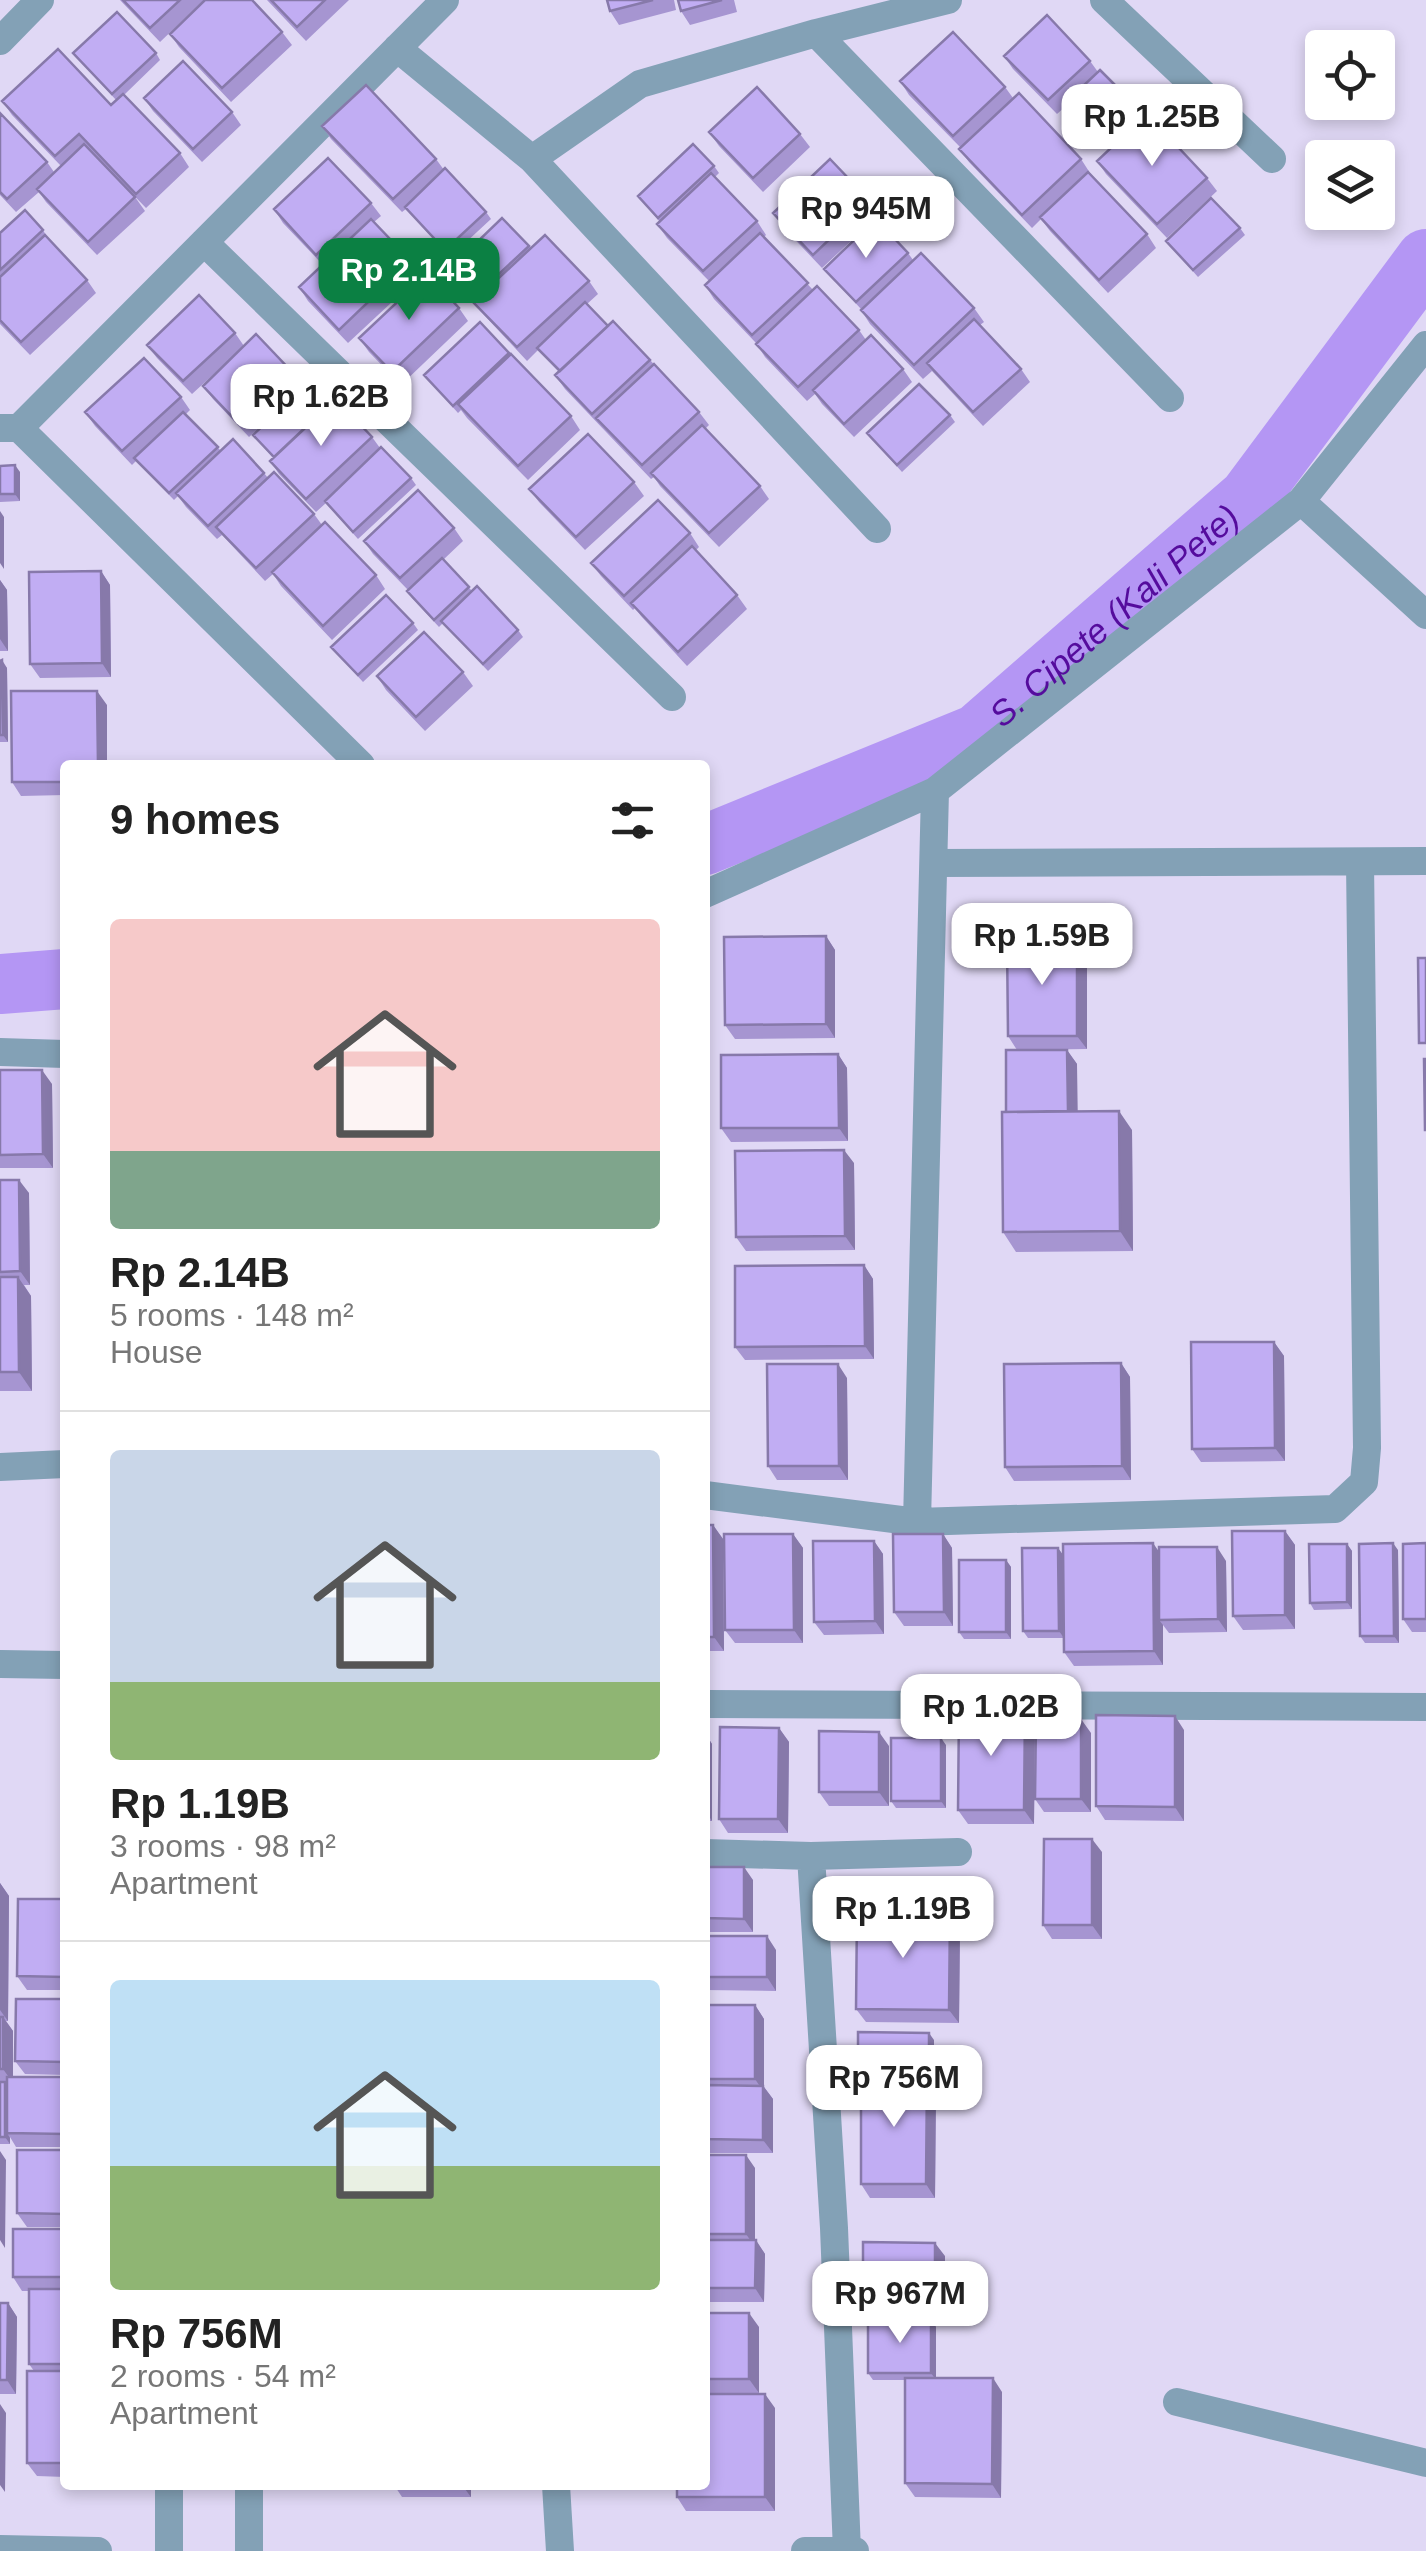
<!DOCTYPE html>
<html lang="en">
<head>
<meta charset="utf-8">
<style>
  body { margin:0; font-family:Helvetica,sans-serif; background:#f6f6f6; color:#222; height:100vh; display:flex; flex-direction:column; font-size:38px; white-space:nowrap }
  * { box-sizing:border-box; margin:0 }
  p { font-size:32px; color:#767676 }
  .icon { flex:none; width:55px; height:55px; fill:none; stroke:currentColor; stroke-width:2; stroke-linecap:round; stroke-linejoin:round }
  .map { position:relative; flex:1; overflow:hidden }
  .sheet { position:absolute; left:60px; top:760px; width:650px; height:1730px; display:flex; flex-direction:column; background:#fff; border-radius:10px; box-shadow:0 5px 15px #0003 }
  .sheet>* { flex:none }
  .tools { position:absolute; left:1305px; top:30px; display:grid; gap:20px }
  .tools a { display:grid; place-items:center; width:90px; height:90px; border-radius:10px; background:#fff; box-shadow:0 5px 15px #0003; font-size:50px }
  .price { position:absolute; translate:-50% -85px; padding:0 22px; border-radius:20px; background:#fff; color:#222; font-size:32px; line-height:65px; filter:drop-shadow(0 2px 5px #0008) }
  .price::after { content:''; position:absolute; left:50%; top:60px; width:30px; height:22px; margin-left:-15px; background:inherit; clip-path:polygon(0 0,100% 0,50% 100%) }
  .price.on { background:#0b8043; color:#fff }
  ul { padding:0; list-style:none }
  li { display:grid; align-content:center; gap:20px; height:530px; padding:0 50px }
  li+li { border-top:2px solid #e0e0e0 }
  li span { display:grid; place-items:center; height:310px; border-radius:10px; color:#555 }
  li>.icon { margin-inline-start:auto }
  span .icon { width:180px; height:180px; fill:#fffc; stroke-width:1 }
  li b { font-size:42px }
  h2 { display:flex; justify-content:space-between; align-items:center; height:120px; padding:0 50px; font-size:42px }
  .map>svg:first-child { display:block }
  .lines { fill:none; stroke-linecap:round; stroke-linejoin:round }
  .canal { stroke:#b496f4; stroke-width:60 }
  .minor { stroke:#83a1b6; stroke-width:28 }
  .wall { fill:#a695d1 }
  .shaded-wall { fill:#8779aa }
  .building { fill:#c1adf3; stroke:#8779aa; stroke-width:2.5 }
  .labels { text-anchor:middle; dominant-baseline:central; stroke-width:9; stroke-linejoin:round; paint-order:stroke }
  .water-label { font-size:35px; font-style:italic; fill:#550c9d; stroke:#e0d8f5 }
</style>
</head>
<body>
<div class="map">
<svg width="1426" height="2551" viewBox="0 0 1426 2551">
  <rect width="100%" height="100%" fill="#e0d8f5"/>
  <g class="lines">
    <g class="canal">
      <path id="s1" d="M705,845L977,734L1249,497L1426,259"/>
      <path d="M0,984L65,979"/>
    </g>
    <path class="minor" d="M1104,0L1272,159
      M816,33L1170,398
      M0,41L40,0
      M397,48L532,159L877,529
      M532,159L640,84L816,33L948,0
      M204,242L672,697
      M0,428H19L361,765
      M19,428L445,0
      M1301,501L1426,615
      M935,863L1426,861
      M705,894L935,791L1301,501L1426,345
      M0,1052L65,1054
      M0,1467L65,1464
      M705,1495L917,1522L1335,1509L1364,1482L1367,1448L1360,862
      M917,1522L935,791
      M0,1664L65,1665
      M705,1704L1426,1707
      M705,1853L811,1856L958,1852
      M811,1856L834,2228L847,2551
      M1177,2402L1426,2463
      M556,2485L560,2551
      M0,2549L98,2551
      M169,2551V2485
      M249,2551V2485
      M805,2551H855"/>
  </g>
  <path class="wall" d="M120,0H204L160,42Z
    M267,0H349L306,41Z
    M607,0H674L676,10L619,25L610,11Z
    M678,0H734L737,12L690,25L681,11Z
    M282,32L292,45L231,102L179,47L170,34Z
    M73,53H156L160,60L124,95L180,153L189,167L146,208L88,148L135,197L145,211L97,255L46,202L39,192L16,212L0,195V113L47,162L54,172L61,166L12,115L2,101L111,105L116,100Z
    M1004,56L1090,61L1098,72L1137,107L1142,114L1105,148L1066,106L1057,114L1013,69Z
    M900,81L1005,87L1013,98L1081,159L1090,173L1147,234L1156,248L1108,293L1050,231L1041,219L1032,228L969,162L959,149L961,148L909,95Z
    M144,98L232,112L241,125L202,162L153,111Z
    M322,126L436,159L444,170L486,212L491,219L450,257L406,209L402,212L331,139Z
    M709,132L800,134L810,147L763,192L719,146Z
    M1097,161L1207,178L1217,191L1167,238L1106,174Z
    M714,166L719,173L715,177L757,221L766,235L764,237L813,290L859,330L866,340L903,369L912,382L854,437L822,404L815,394L807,401L765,357L756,343L714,299L705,285L709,281L667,238L657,224L660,222L638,196Z
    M870,201L880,214L822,268L782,226L773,213Z
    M371,203L381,216L374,222L411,261L421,275L348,343L308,301L299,287L323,265L283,223L274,209Z
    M502,218L531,248L589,281L598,294L587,304L608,326L650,360L699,412L709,425L705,429L760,486L769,499L719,547L660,486L654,477L651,479L565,389L555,375L559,372L538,350L527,361L445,273Z
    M1240,228L1245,235L1198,277L1166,241Z
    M43,230L47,237L87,280L96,293L30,355L0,324V233Z
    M908,253L913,260L861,309L824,269Z
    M459,308L468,321L401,385L369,352L359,338Z
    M974,308L984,322L980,325L1021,369L1030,382L983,426L932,371L923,379L870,324L861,310Z
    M480,322L571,416L580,430L528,480L467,418L461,410L458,413L424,375Z
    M235,333L244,346L293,373L303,386L249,437L213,399L203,386L237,353L192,394L157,358L147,345Z
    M181,397L190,410L186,414L221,451L264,473L268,478L314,514L322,525L376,575L385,589L332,640L281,586L273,574L265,581L222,535L217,539L186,507L178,496L174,500L136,461L132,465L95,426L85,412Z
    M326,408L372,437L380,448L411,478L416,485L358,539L326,503L316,512L279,474L270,461L273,458L253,435Z
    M950,415L955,422L902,472L867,433Z
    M0,466L20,472V501L0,502Z
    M634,482L644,496L585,550L539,502L529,489Z
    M454,528L463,541L443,560L472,591L518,630L523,637L488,671L443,623L439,627L412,598L408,590L373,554L364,541Z
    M690,533L699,547L696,550L737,595L747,609L687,666L641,616L635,608L633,610L601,576L591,563Z
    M101,571L110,585L111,677L40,678L30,664Z
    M0,580L7,590L8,651H0Z
    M413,623L418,630L363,682L331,647Z
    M0,661L7,668L8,742H0Z
    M463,672L473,686L425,731L386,690L377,676Z
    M107,705L65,765V795L21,796L12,782Z
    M826,936L835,950V1038L735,1039L725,1025Z
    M1077,940L1087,954V1049L1017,1050L1008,1036Z
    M1067,1050L1077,1064V1111L1132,1130L1133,1251L1016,1252L1003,1232L1006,1112Z
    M838,1054L847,1068L848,1141L731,1142L721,1128Z
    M0,1070L52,1084L53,1168H0Z
    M854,1163L855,1250L746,1251L736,1237Z
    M0,1180L29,1193L30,1285H24L31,1296L32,1391H0Z
    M864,1265L873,1279L874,1359L745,1360L735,1347Z
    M1274,1342L1284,1356L1285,1461L1201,1462L1192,1449Z
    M1121,1363L1130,1377L1131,1480L1014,1481L1005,1467Z
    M847,1378L848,1480H777L768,1466Z
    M705,1525H713L723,1539L724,1651H705Z
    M1285,1531L1295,1545V1629L1243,1630L1233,1616Z
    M793,1534L803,1548V1643H735L725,1630Z
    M943,1534L952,1548L953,1626H904L894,1612Z
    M874,1541L883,1554L884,1634L824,1635L814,1622Z
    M1426,1543V1632H1412L1403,1619Z
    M1347,1544L1352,1551V1609L1314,1610L1310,1603Z
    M1058,1548L1063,1555L1064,1638H1028L1023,1631Z
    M1398,1550L1399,1643H1365L1360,1636Z
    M1159,1552L1226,1561L1227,1632L1169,1633L1163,1625V1665L1074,1666L1064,1652Z
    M1006,1560L1011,1567V1639H964L959,1632Z
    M1035,1722L1034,1824H968L958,1810Z
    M779,1728L789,1742L788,1833H728L719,1819Z
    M1184,1730V1821L1105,1820L1096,1806Z
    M705,1733L712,1744V1821H705Z
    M1091,1733V1812H1044L1035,1799Z
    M946,1745V1808H896L891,1801Z
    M889,1746V1806H829L819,1792Z
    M1102,1852V1939H1052L1043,1925Z
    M705,1867L753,1880V1932H705Z
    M0,1883L9,1896L8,2021H6L13,2031V2077H65V2147H16L10,2137V2144H0Z
    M65,1899V1990H27L17,1976Z
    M960,1927L959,2023L866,2022L856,2009Z
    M705,1936L776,1950V1991L705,1990Z
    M65,1999V2075L25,2074L15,2061Z
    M705,2005H755L764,2019V2087L773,2099V2153H705Z
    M934,2040L932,2084L936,2089L935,2198H870L861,2184V2080L858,2076Z
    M65,2150V2227H27L17,2213Z
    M705,2155L755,2168V2240L765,2254L764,2302H705Z
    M65,2229V2477L37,2476L27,2463L34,2371L29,2364V2291H22L13,2277Z
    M945,2256V2316H872L863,2302Z
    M0,2303H8L17,2317L16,2394H0Z
    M705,2313L759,2327V2393H705Z
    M931,2320L936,2327V2378L1002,2392L1001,2498L915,2497L905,2483V2380H873L868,2373Z
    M775,2408V2511H686L677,2497Z
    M394,2485H471V2497H402Z"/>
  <path class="shaded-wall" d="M15,465L20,472V501L15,494Z
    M0,511L4,517V569L0,563Z
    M101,571L110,585L111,677L102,663Z
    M0,580L7,590L8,651L0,639Z
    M2,660L7,668L8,742L3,735Z
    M97,691L107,705V765H98Z
    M826,936L835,950V1038L826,1024Z
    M1077,940L1087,954V1049L1077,1036Z
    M1067,1050L1077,1064L1078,1130L1068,1117Z
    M838,1054L847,1068L848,1141L839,1128Z
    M42,1070L52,1084L53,1168L43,1154Z
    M1119,1111L1132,1130L1133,1251L1120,1231Z
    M844,1150L854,1163L855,1250L845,1236Z
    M19,1180L29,1193L30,1285L20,1271Z
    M864,1265L873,1279L874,1359L865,1346Z
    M18,1277L31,1296L32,1391L19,1372Z
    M1274,1342L1284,1356L1285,1461L1275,1448Z
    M1121,1363L1130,1377L1131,1480L1122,1466Z
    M838,1364L847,1378L848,1480L839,1466Z
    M713,1525L723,1539L724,1651L714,1637Z
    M1285,1531L1295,1545V1629L1285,1615Z
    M793,1534L803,1548V1643L794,1630Z
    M943,1534L952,1548L953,1626L944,1612Z
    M874,1541L883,1554L884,1634L875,1621Z
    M1153,1543L1162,1556L1159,1620L1163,1625V1665L1154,1651Z
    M1393,1543L1398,1550L1399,1643L1394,1636Z
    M1347,1544L1352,1551V1609L1347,1602Z
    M1217,1547L1226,1561L1227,1632L1218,1619Z
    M1058,1548L1063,1555L1064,1638L1059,1631Z
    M1006,1560L1011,1567V1639L1006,1632Z
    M1025,1709L1035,1722L1034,1824L1024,1810Z
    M1175,1716L1184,1730V1821L1175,1807Z
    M1081,1719L1091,1733V1812L1081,1799Z
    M779,1728L789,1742L788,1833L778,1819Z
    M879,1732L889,1746V1806L879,1792Z
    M705,1733L712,1744V1821L705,1810Z
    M941,1738L946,1745V1808L941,1801Z
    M1092,1839L1102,1852V1939L1092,1925Z
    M744,1867L753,1880V1932L744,1919Z
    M0,1883L9,1896L8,2021L0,2010Z
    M950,1913L960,1927L959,2023L949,2010Z
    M767,1936L776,1950V1991L767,1977Z
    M755,2005L764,2019V2087L773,2099V2153L763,2140V2091L755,2079Z
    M3,2017L13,2031V2083L3,2069Z
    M929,2033L934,2040V2084L929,2077Z
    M927,2076L936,2089L935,2198L926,2184Z
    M5,2082L10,2089L7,2133L10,2138V2144L5,2137Z
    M0,2151L6,2160L5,2248L0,2240Z
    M746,2155L755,2168V2247L746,2234Z
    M756,2240L765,2254L764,2302L755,2288Z
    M935,2243L945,2256V2316L935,2302Z
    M8,2303L17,2317L16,2394L7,2380Z
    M749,2313L759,2327V2393L749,2379Z
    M931,2320L936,2327V2380L931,2373Z
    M993,2378L1002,2392L1001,2498L992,2484Z
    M765,2394L775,2408V2511L765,2497Z
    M0,2404L6,2413L5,2492L0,2485Z
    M462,2485H471V2497Z"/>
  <path class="building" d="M123,0H180L150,28Z
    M205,0H252L282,32L222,88L170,34Z
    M271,0H325L297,27Z
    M607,0H653L610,11Z
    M678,0H722L681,11Z
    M117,12L156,53L112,94L73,53Z
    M1047,15L1090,61L1048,100L1004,56Z
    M953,32L1005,87L953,136L900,81Z
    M58,49L111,105L123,94L180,153L136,194L79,134L55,156L2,101Z
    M183,61L232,112L193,149L144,98Z
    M1100,70L1137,107L1100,141L1064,104Z
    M366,85L436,159L393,199L322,126Z
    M757,87L800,134L753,178L709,132Z
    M1019,93L1081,159L1022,215L959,149Z
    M0,113L47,162L7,199L0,192Z
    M1147,114L1207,178L1157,224L1097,161Z
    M84,144L135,197L88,242L37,189Z
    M693,144L714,166L658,218L638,196Z
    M328,158L371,203L316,255L274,209Z
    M830,159L870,201L813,255L773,213Z
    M445,168L486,212L445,250L405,207Z
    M1088,172L1147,234L1099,280L1040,217Z
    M711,173L757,221L703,271L657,224Z
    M1211,198L1240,228L1193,270L1166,241Z
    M25,210L43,230L0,270V233Z
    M502,218L529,246L471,300L445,273Z
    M371,219L411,261L339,330L299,287Z
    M876,219L908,253L856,302L824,269Z
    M760,233L808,283L752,335L705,285Z
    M45,235L87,280L21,342L0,320V277Z
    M545,235L589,281L517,347L473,302Z
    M921,253L974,308L914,365L861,310Z
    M427,274L459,308L392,372L359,338Z
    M817,286L859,330L798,387L756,344Z
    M199,295L235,333L183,381L147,345Z
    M585,302L608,326L560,371L537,348Z
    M974,319L1021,369L973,412L927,363Z
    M613,321L650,360L592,414L555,375Z
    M480,322L509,353L453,406L424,375Z
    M256,334L293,373L239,424L203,386Z
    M871,335L903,369L844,424L813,390Z
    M511,354L571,416L518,466L458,404Z
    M144,358L181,397L122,451L85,412Z
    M654,364L699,412L642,465L596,418Z
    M919,384L950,415L897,465L867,433Z
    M305,386L326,408L274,457L253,435Z
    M336,399L372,437L306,499L270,461Z
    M183,412L218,447L169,493L134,458Z
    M702,425L760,486L709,533L651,473Z
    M588,434L634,482L576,537L529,489Z
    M233,439L264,473L208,526L176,493Z
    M381,447L411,478L353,532L325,501Z
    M15,465V494H0V466Z
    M274,472L314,514L256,568L216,527Z
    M418,490L454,528L400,578L364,541Z
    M658,500L690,533L624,596L591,563Z
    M325,522L376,575L323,626L272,572Z
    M692,546L737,595L678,652L631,603Z
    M442,558L469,587L434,620L407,591Z
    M101,571L102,663L30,664L29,572Z
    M477,586L518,630L483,664L441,621Z
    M386,595L413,623L358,675L331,647Z
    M424,632L463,672L416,717L377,676Z
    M2,660L3,735H0V661Z
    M11,691H97L98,765H65V782H12Z
    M826,936V1024L725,1025L724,937Z
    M1077,940V1036H1008L1007,941Z
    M1418,958H1426V1043H1419Z
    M1006,1050H1067L1068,1111L1006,1112Z
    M838,1054L839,1128H721V1055Z
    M1424,1059H1426V1130H1425Z
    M0,1070H42L43,1154L0,1155Z
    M1119,1111L1120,1231L1003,1232L1002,1112Z
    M844,1150L845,1236L736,1237L735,1151Z
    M0,1180H19L20,1271L0,1272Z
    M864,1265L865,1346L735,1347V1266Z
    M0,1277H18L19,1372H0Z
    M1191,1342H1274L1275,1448L1192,1449Z
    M1121,1363L1122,1466L1005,1467L1004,1364Z
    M767,1364H838L839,1466H768Z
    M705,1525H713L714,1637H705Z
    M1232,1531H1285V1615L1233,1616Z
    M724,1534H793L794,1630H725Z
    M893,1534H943L944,1612H894Z
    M813,1541H874L875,1621L814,1622Z
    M1153,1543L1154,1651L1064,1652L1063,1544Z
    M1393,1543L1394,1636H1360L1359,1544Z
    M1426,1543V1619H1403V1544Z
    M1309,1544H1347V1602L1310,1603Z
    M1159,1547H1217L1218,1619L1159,1620Z
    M1022,1548H1058L1059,1631H1023Z
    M959,1560H1006V1632H959Z
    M959,1708L1025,1709L1024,1810H958Z
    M1096,1715L1175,1716V1807L1096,1806Z
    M1036,1718L1081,1719V1799H1035Z
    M720,1727L779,1728L778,1819H719Z
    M819,1731L879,1732V1792H819Z
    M891,1738H941V1801H891Z
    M1044,1839H1092V1925H1043Z
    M705,1867H744V1919L705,1918Z
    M18,1899H65V1977L17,1976Z
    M857,1912L950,1913L949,2010L856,2009Z
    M705,1936H767V1977H705Z
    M16,1999H65V2062L15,2061Z
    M705,2005H755V2079H705Z
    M0,2017H3V2069H0Z
    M858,2032L929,2033V2077L858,2076Z
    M861,2076H927L926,2184H861Z
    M7,2077H65V2134L7,2133Z
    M0,2082H5V2137H0Z
    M705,2085L763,2086V2140L705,2139Z
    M17,2150H65V2214L17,2213Z
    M705,2155H746V2234H705Z
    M13,2229H65V2277H13Z
    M705,2240H756L755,2288H705Z
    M863,2242L935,2243V2302H863Z
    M29,2289H65V2364H29Z
    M0,2303H8L7,2380H0Z
    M705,2313H749V2379H705Z
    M868,2320H931V2373H868Z
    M27,2371H65V2463H27Z
    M905,2378H993L992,2484L905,2483Z
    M705,2394H765V2497H677V2485H705Z"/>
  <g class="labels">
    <g class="water-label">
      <text stroke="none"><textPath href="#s1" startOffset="475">S. Cipete (Kali Pete)</textPath></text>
    </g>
  </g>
</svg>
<div class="tools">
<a><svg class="icon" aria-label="locate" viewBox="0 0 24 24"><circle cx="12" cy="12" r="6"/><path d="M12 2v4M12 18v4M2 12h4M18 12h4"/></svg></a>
<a><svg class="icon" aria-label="layers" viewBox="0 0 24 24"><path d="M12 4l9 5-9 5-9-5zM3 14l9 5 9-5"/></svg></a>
</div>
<b class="price" style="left:1152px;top:169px">Rp 1.25B</b>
<b class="price" style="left:866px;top:261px">Rp 945M</b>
<b class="price on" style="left:409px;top:323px">Rp 2.14B</b>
<b class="price" style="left:321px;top:449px">Rp 1.62B</b>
<b class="price" style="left:1042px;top:988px">Rp 1.59B</b>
<b class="price" style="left:991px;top:1759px">Rp 1.02B</b>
<b class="price" style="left:903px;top:1961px">Rp 1.19B</b>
<b class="price" style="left:894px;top:2130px">Rp 756M</b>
<b class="price" style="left:900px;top:2346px">Rp 967M</b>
<section class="sheet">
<h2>9 homes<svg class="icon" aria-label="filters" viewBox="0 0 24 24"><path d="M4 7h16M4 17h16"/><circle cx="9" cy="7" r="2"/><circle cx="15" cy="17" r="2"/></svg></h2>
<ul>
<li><span style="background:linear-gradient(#f6c9c9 75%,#7fa58c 0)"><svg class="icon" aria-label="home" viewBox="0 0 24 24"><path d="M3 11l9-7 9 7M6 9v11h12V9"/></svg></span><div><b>Rp 2.14B</b><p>5 rooms · 148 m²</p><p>House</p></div></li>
<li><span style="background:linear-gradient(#c9d6e8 75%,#8fb573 0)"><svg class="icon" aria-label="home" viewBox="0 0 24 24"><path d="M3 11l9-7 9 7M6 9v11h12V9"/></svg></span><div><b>Rp 1.19B</b><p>3 rooms · 98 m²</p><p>Apartment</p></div></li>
<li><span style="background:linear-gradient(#bfe0f5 60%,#8fb573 0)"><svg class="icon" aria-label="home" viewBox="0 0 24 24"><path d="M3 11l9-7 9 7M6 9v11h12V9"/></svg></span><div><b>Rp 756M</b><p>2 rooms · 54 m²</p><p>Apartment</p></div></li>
</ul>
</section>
</div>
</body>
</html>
